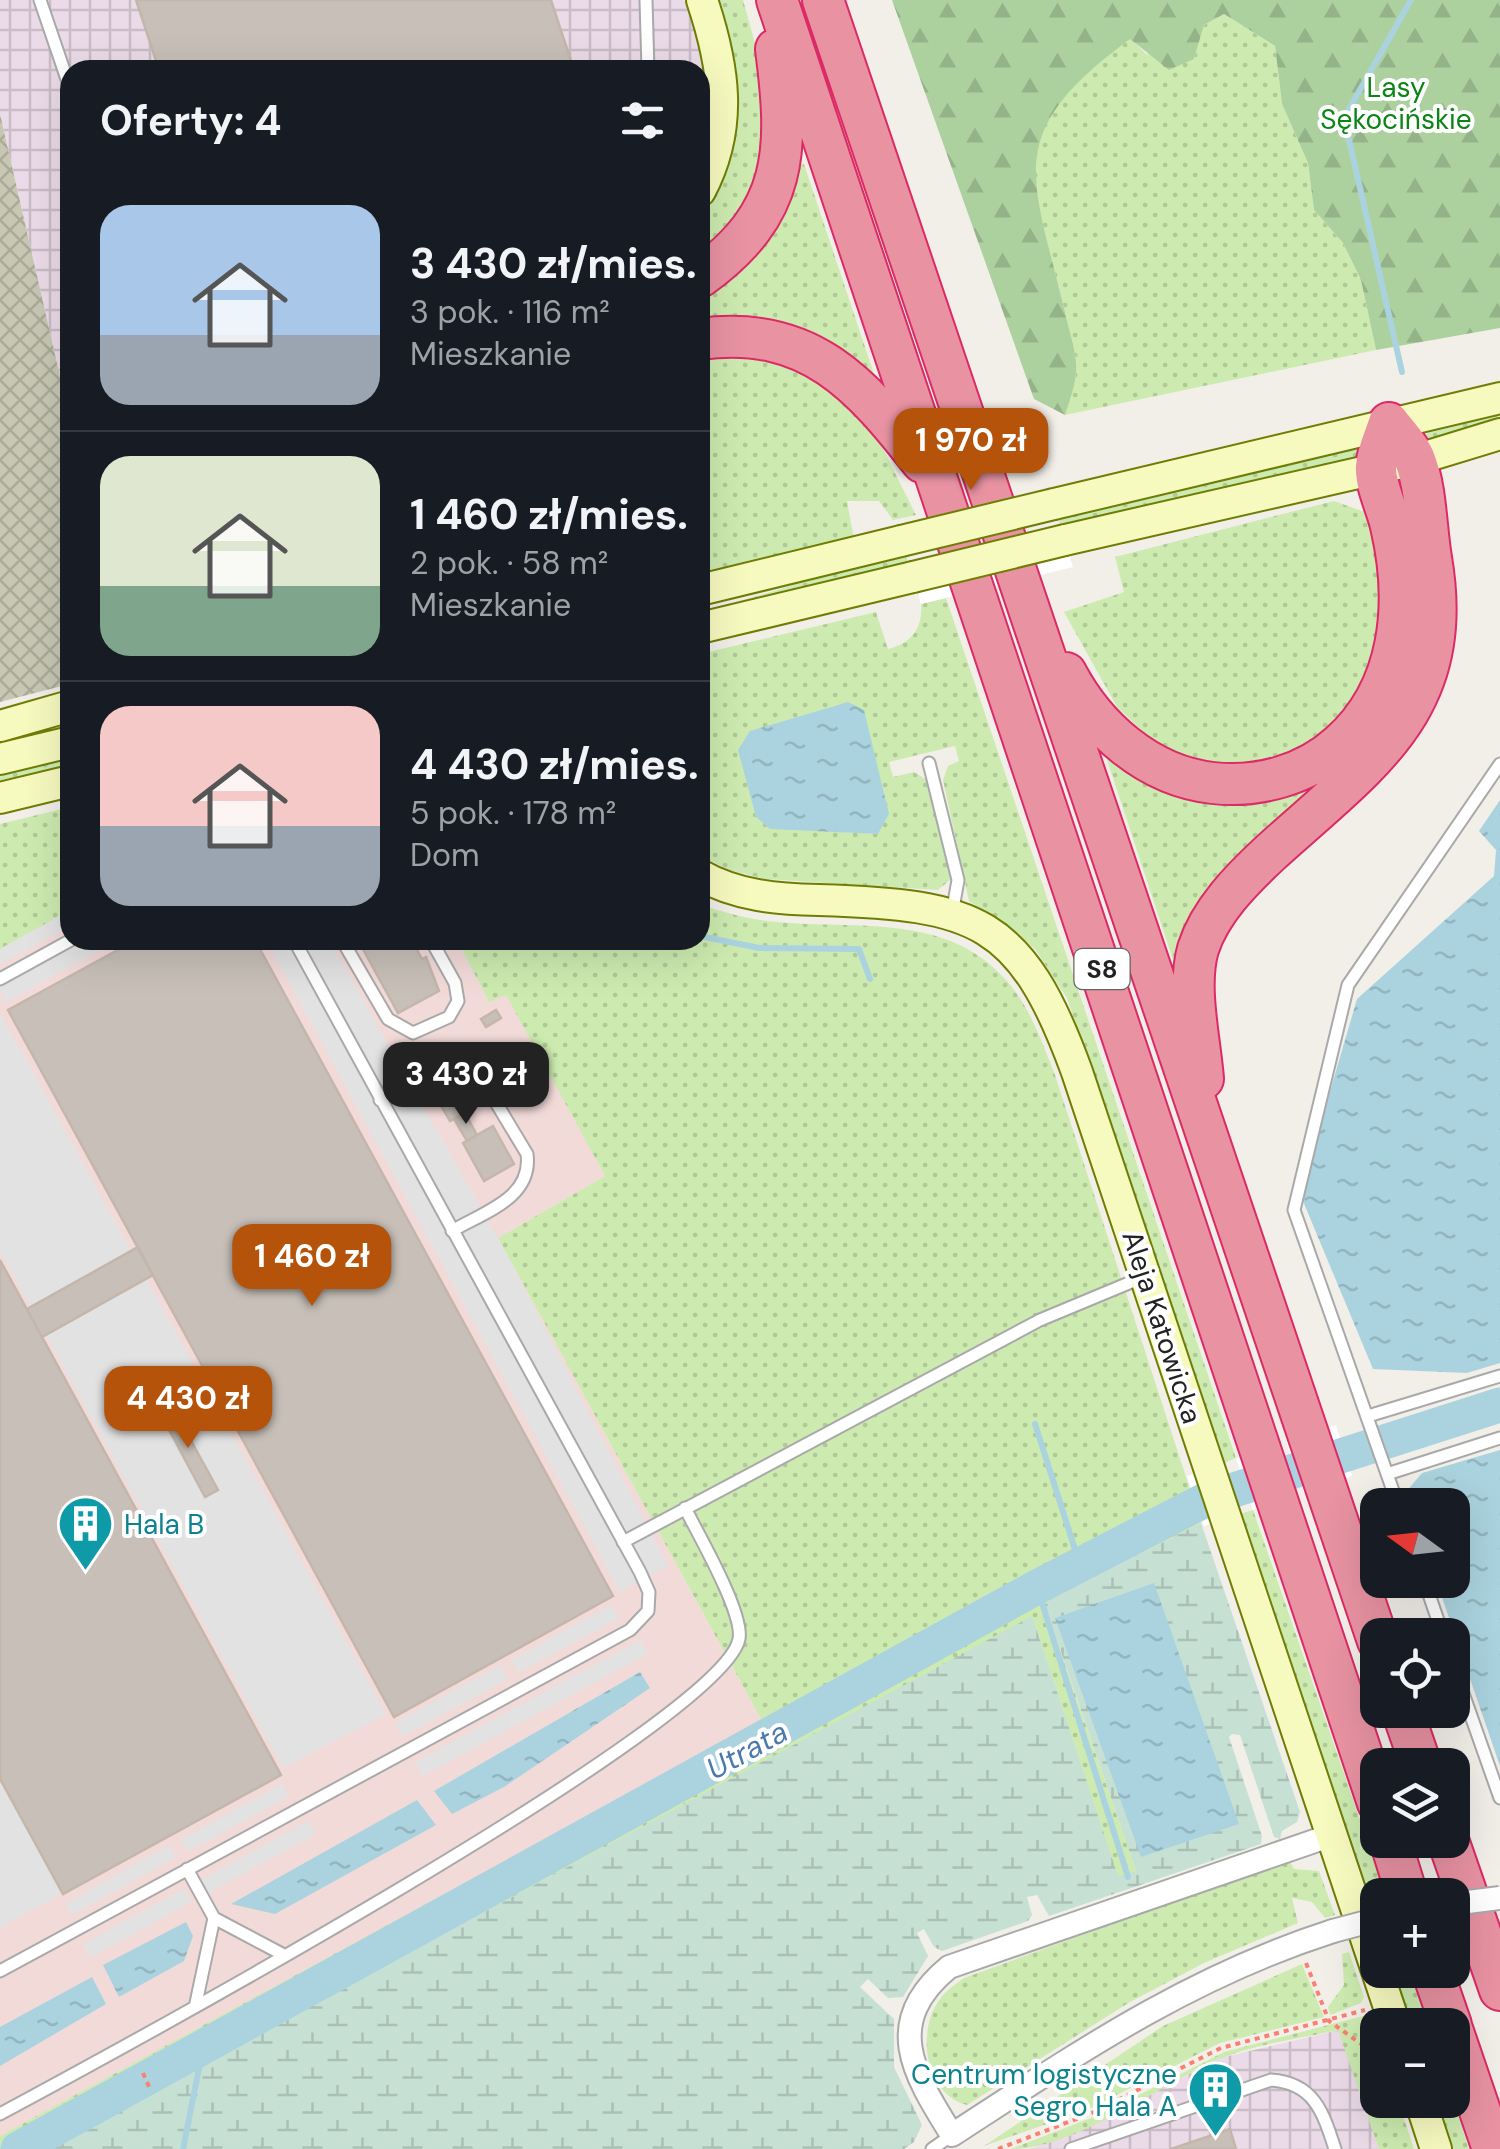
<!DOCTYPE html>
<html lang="pl">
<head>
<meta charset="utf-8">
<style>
  body { margin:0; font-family:"DM Sans",sans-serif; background:#242831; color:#f1f3f6; height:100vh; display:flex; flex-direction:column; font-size:38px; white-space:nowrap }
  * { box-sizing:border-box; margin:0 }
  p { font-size:32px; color:#9ea1a6 }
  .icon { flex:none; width:55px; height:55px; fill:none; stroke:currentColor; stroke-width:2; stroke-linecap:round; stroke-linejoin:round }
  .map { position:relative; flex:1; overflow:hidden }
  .side { position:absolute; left:60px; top:60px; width:650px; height:890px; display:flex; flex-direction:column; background:#171b24; border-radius:30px; box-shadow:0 10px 40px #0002 }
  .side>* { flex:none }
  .needle { width:65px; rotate:285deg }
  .buttons { position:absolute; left:1360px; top:1488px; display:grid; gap:20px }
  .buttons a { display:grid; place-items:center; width:110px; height:110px; border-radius:20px; background:#171b24; box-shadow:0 10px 40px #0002; font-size:50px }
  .price { position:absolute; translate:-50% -85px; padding:0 22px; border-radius:20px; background:#b45309; color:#fff; font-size:32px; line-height:65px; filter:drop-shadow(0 2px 5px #0008) }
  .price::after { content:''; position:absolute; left:50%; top:60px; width:30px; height:22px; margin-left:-15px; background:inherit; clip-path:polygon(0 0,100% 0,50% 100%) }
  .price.current { background:#222; color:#fff }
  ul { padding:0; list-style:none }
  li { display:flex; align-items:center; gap:30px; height:250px; padding:0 40px }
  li+li { border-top:2px solid #363941 }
  li span { display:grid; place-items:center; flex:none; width:280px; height:200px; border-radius:30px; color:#555 }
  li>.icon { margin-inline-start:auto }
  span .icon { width:120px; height:120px; fill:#fffc; stroke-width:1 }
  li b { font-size:42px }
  h2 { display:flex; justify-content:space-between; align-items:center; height:120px; padding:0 40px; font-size:42px }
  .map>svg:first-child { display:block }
  .commercial { fill:#f2dad9 }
  .industrial { fill:url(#industrial-grid) }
  .construction { fill:url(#construction-cross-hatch) }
  .grass { fill:url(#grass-dots); fill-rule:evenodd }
  .forest { fill:url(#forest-firs) }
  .wetland { fill:url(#wetland-marsh) }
  .parking { fill:#e2e2e2 }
  .water { fill:url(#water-ripples) }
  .pier { fill:#fff }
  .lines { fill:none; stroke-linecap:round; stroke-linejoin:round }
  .stream { stroke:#aad3df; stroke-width:6 }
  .river { stroke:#aad3df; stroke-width:35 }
  .building { fill:#c7bfb8; stroke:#c4b6ab; stroke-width:2.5 }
  .lane-casing { stroke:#a9a9a9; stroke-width:15 }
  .street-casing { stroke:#a9a9a9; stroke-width:26 }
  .secondary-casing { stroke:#707d05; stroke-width:34 }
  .highway-casing { stroke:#dc2a67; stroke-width:44 }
  .path { stroke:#fa8072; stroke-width:4; stroke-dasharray:5 5; stroke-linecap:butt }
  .lane { stroke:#fff; stroke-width:11 }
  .street { stroke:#fff; stroke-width:22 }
  .secondary { stroke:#f7fabf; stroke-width:30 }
  .highway { stroke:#e892a2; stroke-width:40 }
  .street-bridge-casing { stroke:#a9a9a9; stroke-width:26; stroke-linecap:butt }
  .secondary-bridge-casing { stroke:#707d05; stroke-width:34; stroke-linecap:butt }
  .street-bridge { stroke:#fff; stroke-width:22 }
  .secondary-bridge { stroke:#f7fabf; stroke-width:30 }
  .labels { text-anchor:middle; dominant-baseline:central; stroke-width:8; stroke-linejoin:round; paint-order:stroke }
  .shield { fill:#fff; stroke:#646464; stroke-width:2.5 }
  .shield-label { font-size:25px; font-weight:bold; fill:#222 }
  .park-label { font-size:28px; fill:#0c8416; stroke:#fff }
  .street-label { font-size:28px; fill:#222; stroke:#fff }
  .culture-label { font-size:28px; fill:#0d838f; stroke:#fff; text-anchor:start }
  .water-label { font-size:30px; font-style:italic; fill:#4a7aab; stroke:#fff }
</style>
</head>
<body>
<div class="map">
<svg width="1500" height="2149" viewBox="0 0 1500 2149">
  <defs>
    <pattern id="industrial-grid" width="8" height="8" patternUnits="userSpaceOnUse" patternTransform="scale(2.5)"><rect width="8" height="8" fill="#ebdbe8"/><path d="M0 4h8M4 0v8" fill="none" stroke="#c9bcc7"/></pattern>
    <pattern id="construction-cross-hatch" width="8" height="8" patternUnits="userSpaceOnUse" patternTransform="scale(2.5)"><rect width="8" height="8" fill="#c7c7b4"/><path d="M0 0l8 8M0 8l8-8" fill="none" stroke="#abab9a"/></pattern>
    <pattern id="grass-dots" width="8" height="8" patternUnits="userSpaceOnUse" patternTransform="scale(2.5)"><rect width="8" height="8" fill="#cdebb0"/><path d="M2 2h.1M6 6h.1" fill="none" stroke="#b0c997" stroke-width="1.8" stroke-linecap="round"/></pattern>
    <pattern id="forest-firs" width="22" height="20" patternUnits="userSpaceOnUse" patternTransform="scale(2.5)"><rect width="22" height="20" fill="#add19e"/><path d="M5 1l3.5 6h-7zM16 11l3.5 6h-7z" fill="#95b388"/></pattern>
    <pattern id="wetland-marsh" width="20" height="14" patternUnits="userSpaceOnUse" patternTransform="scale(2.5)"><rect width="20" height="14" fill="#c6e0d4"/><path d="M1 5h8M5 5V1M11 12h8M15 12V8" fill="none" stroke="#aac0b6"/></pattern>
    <pattern id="water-ripples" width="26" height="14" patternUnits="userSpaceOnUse" patternTransform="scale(2.5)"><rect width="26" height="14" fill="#aad3df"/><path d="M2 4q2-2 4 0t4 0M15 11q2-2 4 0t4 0" fill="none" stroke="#92b5bf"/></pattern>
  </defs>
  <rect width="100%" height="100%" fill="#f2efe9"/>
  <path class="commercial" d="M70,837V940H457L489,1002L506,994L605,1176L498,1238L762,1721L0,2139V852Z"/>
  <path class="industrial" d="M0,0H684L705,59L709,88L700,144V70H70V420L0,114Z
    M1339,2030L1379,2149H1030L1083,2128L1220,2058Z"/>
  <path class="construction" d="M0,114L70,420V684L0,702Z"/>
  <path class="grass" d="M715,0H743L769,94L754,201L700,261C700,249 698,234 700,222C702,210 716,194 722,181C749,113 740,67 715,0Z
    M1224,14L1275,46L1282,104L1308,163L1314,210L1343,243L1361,280L1376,350L1065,415C1083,365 1077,362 1065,312C1031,173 1001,134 1130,38L1146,54L1194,59L1204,25Z
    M795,164H804L876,380C825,336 770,306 700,322V299L742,265Z
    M745,341L857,397L916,515L893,520L879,501H847L854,539L700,576V347Z
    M1500,414V424L1410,444L1428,433Z
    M1363,444L1373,454L1061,528L1058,517Z
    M1334,501L1376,516L1390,613L1367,694L1303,750L1268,761L1230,764L1192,758L1155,743L1117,707L1064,612L1124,592L1115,557Z
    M905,554L910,566L700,618V611C770,595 836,569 905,554Z
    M946,598L1236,1458L1219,1465L1067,998L1035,949L969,901L943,780L948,766L959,761L955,746L889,762L893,777L914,772L930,782L949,867L950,880L938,890L765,879L730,870L700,856V654L876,612L888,649C911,643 923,629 921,604ZM750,732L878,834L770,828L756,816L739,750Z
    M1419,658L1184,965L1174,963L1105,754L1269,787Z
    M70,753V770L0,787V773Z
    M70,807V910L0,949V824Z
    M700,904C722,912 744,918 767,921C849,931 945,910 1006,980C1030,1007 1042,1042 1055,1075L1201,1523L1044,1603L1136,1871L1118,1877L1032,1617L46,2149H0V2136L762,1721L498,1238L605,1176L506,995L489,1002L457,940H700Z
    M1253,1510L1386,1895H1378L1377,1902L1365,1905L1236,1515Z
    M1289,1860L1294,1869L1319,1871L1335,1915L1325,1918L1312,1902L1292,1898L1298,1923L1204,1963L1130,2002L967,2105C924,2094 916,2030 940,1999C946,1990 956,1984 964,1978Z
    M1349,1952L1364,1997L1361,2003L1330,2015L1328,2007L1344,1985L1342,1954Z
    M1302,1964L1324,2017L1220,2043L1087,2110L984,2146L1163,2026Z
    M1387,1970H1409L1428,2025H1406Z
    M1363,2016L1372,2020L1377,2038L1378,2100H1398L1414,2149H1379L1338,2030C1299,2039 1254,2044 1217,2060C1157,2086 1076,2149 1011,2149L1101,2114L1224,2052Z
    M1453,2099L1469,2149H1447L1431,2100Z"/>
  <path class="forest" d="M892,0H1500V328L1376,350L1361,280L1343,243L1314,210L1308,163L1282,104L1275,46L1224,14L1204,25L1194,59L1169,70L1130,39C1001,134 1032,174 1065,312C1077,362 1083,365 1065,415L1034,399Z"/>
  <path class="wetland" d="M1201,1523L1300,1812L1297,1822L1282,1831L1280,1839L1274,1837L1240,1735L1232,1734L1229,1737L1262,1836L1261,1844L1049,1916L1037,1895L1027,1897L1032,1915L1028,1921L942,1951L934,1947L924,1929L917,1933L928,1956L903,1997L888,1998L868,1979L860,1987L894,2019V2067L922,2125L914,2142L904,2149H46L1032,1616L1118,1876L1136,1871L1044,1602Z"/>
  <path class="parking" d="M70,910V926L0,964V949Z
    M87,940H105L108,946L5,1003L0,987Z
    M266,940H329L498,1238L668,1566L620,1592Z
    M0,1013L386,1714L283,1768L0,1251Z
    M611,1605L619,1618L518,1673L511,1660Z
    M640,1640L647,1654L423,1776L415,1762Z
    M500,1665L508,1679L403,1736L396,1722Z
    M0,1763L68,1890L0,1928Z
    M282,1784L290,1796L187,1852L180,1840Z
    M308,1821L316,1834L208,1893L202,1879Z
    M169,1845L176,1857L73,1915L66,1903Z
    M184,1889L192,1902L91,1957L83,1944Z"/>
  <path class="water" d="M848,702L864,710L889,814L878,834L770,829L756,817L738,750L750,731Z
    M1500,800V1363L1467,1373L1373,1369L1300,1194L1357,999L1494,876L1496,850L1479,831Z
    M1500,1393V1419L1387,1450L1382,1436Z
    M1500,1450V1766L1436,1580H1452V1505H1411L1406,1492L1422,1473Z
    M1154,1583L1239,1824L1141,1857L1055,1618Z
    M640,1672L650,1688L504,1787L452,1814L434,1791Z
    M417,1800L436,1825L275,1914L231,1904Z
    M186,1922L193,1936L184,1961L119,1997L103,1965Z
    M92,1977L106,2004L0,2066V2027Z"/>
  <path class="pier" d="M1061,528L1073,567L921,604L910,566Z
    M1336,1425L1352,1476L1304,1493L1286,1441Z
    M1281,1443L1298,1495L1253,1510L1236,1458Z
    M1219,1465L1236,1515L1204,1526L1187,1476Z"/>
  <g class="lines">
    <path class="stream" d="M1402,372L1344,118L1411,0
      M700,936L759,948L859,949L870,979
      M1035,1424L1080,1565
      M1037,1587L1128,1877
      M183,2149L203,2048"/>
    <path class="river" d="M18,2149L1037,1587L1209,1498L1500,1405"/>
  </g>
  <path class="building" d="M136,0H551L574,70H159Z
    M136,940H255L613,1596L394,1717L8,1010Z
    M358,940H412L422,959L426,957L439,991L398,1013Z
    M496,1010L501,1018L486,1027L481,1019Z
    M493,1068L506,1090L450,1121L437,1099Z
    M465,1113L477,1135L467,1141L454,1119Z
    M493,1126L514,1164L484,1181L463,1143Z
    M138,1247L153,1275L42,1337L27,1309Z
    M0,1260L281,1775L63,1894L0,1779Z
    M171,1404L218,1490L205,1497L159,1411Z
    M1230,2129L1236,2149H1171Z"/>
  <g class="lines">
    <defs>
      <path id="lane" d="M40,0L70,88
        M646,0L648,70
        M929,763L958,880L952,914
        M342,940L388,1019L413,1033L449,1017L458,1001L455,983L431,940
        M0,979L71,940
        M380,1100C406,1087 447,1055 477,1071L527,1154C533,1198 484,1212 452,1231
        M1368,1416L1500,1376
        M1387,1474L1500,1438
        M1398,1505L1294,1210L1348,985L1500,764
        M623,1542L1040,1320L1141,1278
        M1424,1580L1443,1635
        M1452,1662L1500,1798
        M187,1869L214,1918L282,1954
        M0,1971L630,1630L648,1611L649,1592L640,1572L294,940
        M196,2003L214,1918
        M0,2114C106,2057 722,1724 739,1639C744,1613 698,1534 685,1508
        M932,2149L952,2135
        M1071,2149L1271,2080C1314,2083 1323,2112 1335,2149"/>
      <path id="street" d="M1332,1835L949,1967C881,2023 914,2074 952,2135C1078,2053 1189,1977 1333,1931"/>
      <path id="secondary" d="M700,191C734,127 724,66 702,0
        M1054,504L1500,398
        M1065,540L1415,460L1500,434
        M700,590L901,541
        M700,628L913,577
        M0,726L70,706
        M0,759L70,742
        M0,798L70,781
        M700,875C737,896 777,899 819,900C976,905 1021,918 1077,1072L1395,2025
        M1420,2100L1436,2149"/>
      <path id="highway" d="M777,0L1378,1803
        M823,0L1378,1641
        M700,277C789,213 789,150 776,49
        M700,339C809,324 861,384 922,462
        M1066,673C1095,728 1148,776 1213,783C1258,788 1306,775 1340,744C1402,689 1409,603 1391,526C1387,508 1375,484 1376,467C1377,452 1385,436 1389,423
        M1203,1079C1200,1040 1187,987 1198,949C1210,911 1242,879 1270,853C1370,762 1457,709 1431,558C1426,528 1426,488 1415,460C1410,447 1397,434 1389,423
        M1402,1710L1421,1765
        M1390,1840L1407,1895
        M1448,1840L1500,1990
        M1432,1970L1451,2025
        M1452,2029L1493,2149"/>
    </defs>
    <use href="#lane" class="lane-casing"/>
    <use href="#street" class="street-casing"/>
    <use href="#secondary" class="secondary-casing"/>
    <use href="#highway" class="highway-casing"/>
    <path class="path" d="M1306,1963L1329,2021L1378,2056
      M143,2073L150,2089
      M998,2149L1092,2113L1221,2048L1365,2010"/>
    <use href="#lane" class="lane"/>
    <use href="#street" class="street"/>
    <use href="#secondary" class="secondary"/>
    <use href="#highway" class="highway"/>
    <defs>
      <path id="street-bridge" d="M1452,1904L1500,1898
        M1333,1931L1378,1919"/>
      <path id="secondary-bridge" d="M901,541L1054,504
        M913,577L1065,540"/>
    </defs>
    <use href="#street-bridge" class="street-bridge-casing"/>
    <use href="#secondary-bridge" class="secondary-bridge-casing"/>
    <use href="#street-bridge" class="street-bridge"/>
    <use href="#secondary-bridge" class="secondary-bridge"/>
  </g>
  <defs>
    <symbol id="building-pin" viewBox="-11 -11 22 30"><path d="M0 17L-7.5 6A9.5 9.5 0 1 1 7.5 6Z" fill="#0f9aa8" stroke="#fff"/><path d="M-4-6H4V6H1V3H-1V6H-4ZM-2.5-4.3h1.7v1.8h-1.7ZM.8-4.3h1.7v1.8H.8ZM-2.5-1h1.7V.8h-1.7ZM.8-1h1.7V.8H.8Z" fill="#fff"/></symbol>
  </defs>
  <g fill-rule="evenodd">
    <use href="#building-pin" x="54" y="1492" width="63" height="86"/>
    <use href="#building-pin" x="1184" y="2058" width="63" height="86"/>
  </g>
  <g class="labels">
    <rect class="shield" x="1074.5" y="949" width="55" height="40" rx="8"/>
    <g class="shield-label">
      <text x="1102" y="969">S8</text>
    </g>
    <g class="park-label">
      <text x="1396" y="87">Lasy<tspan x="1396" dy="32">Sękocińskie</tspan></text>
    </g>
    <g class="street-label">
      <text transform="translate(1162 1327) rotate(72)">Aleja Katowicka</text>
    </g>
    <g class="culture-label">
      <text x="124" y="1524">Hala B</text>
      <text x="1177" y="2074" text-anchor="end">Centrum logistyczne<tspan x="1177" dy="32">Segro Hala A</tspan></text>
    </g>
    <g class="water-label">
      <text transform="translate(747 1750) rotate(-29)">Utrata</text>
    </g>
  </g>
</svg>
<div class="buttons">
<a><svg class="needle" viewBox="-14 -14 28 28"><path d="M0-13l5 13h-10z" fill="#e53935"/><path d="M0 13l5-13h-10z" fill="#9ea1a6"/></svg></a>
<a><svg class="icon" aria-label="locate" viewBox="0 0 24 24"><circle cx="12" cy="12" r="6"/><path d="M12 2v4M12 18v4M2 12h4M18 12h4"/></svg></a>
<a><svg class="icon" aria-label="layers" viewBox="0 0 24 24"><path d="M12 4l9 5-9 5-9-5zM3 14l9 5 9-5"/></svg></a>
<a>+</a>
<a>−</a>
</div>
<b class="price" style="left:971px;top:493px">1 970 zł</b>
<b class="price current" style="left:466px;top:1127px">3 430 zł</b>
<b class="price" style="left:312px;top:1309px">1 460 zł</b>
<b class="price" style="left:188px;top:1451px">4 430 zł</b>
<section class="side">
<h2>Oferty: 4<svg class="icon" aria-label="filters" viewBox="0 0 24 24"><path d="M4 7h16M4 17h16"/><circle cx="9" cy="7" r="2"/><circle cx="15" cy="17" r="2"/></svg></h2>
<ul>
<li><span style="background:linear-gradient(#a9c7e8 65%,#9aa5b1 0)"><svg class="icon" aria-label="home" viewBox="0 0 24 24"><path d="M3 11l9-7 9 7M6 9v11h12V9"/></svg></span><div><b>3 430 zł/mies.</b><p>3 pok. · 116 m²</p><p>Mieszkanie</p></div></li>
<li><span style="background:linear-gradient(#dfe7d0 65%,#7fa58c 0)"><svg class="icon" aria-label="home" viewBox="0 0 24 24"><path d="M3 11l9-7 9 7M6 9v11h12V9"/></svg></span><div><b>1 460 zł/mies.</b><p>2 pok. · 58 m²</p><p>Mieszkanie</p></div></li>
<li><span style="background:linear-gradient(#f6c9c9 60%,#9aa5b1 0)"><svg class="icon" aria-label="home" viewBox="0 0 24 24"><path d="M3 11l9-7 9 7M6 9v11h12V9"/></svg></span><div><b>4 430 zł/mies.</b><p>5 pok. · 178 m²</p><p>Dom</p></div></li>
</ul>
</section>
</div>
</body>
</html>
